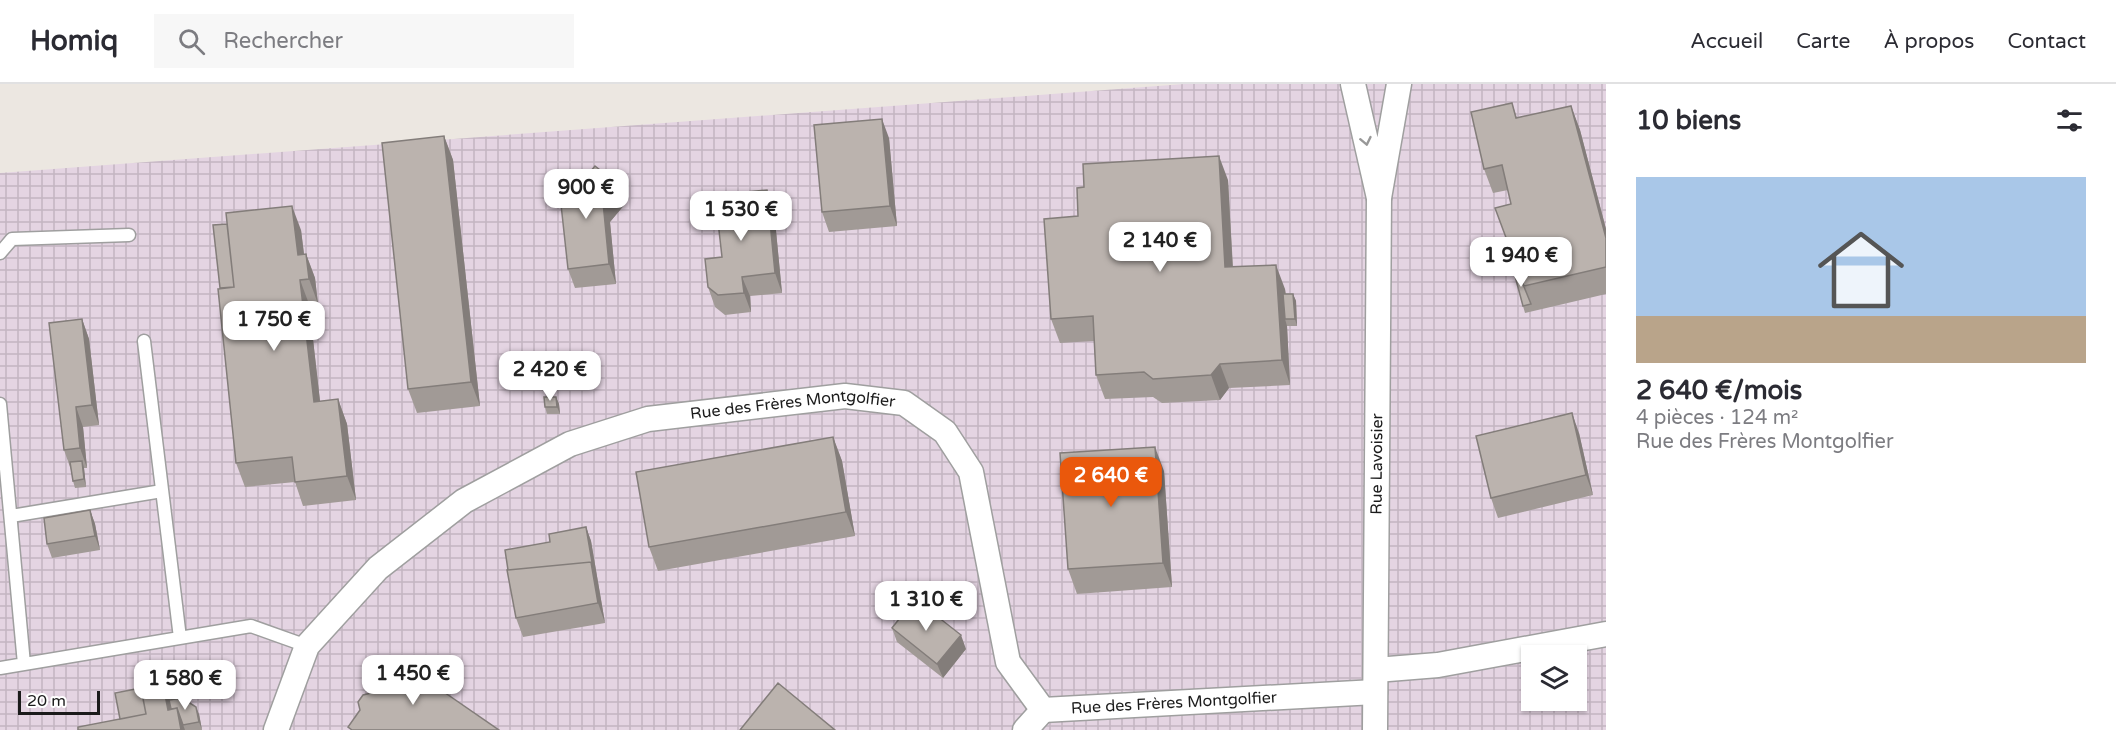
<!DOCTYPE html>
<html lang="fr">
<head>
<meta charset="utf-8">
<style>
  body { margin:0; font-family:"Varela Round",sans-serif; background:#f7f7f7; color:#2b2b33; height:100vh; display:flex; flex-direction:column; font-size:22px; white-space:nowrap }
  * { box-sizing:border-box; margin:0 }
  p { font-size:20px; color:#7c7c81 }
  .icon { flex:none; width:33px; height:33px; fill:none; stroke:currentColor; stroke-width:2; stroke-linecap:round; stroke-linejoin:round }
  .map { position:relative; flex:1; overflow:hidden }
  .details { display:flex; flex-direction:column; background:#fff; width:510px }
  .details>* { flex:none }
  .controls { position:absolute; left:1521px; top:561px; display:grid; gap:12px }
  .controls a { display:grid; place-items:center; width:66px; height:66px; border-radius:0px; background:#fff; box-shadow:0 2px 4px #0004; font-size:30px }
  .scale { position:absolute; left:18px; bottom:15px; width:82px; box-sizing:border-box; padding-left:6px; border:3px solid #1b1b1b; border-top:0; font-size:16px; line-height:21px; white-space:nowrap; color:#1b1b1b; -webkit-text-stroke:4px #fff; paint-order:stroke }
  .price { position:absolute; translate:-50% -51px; padding:0 14px; border-radius:12px; background:#fff; color:#222; font-size:20px; line-height:39px; filter:drop-shadow(0 2px 3px #0008) }
  .price::after { content:''; position:absolute; left:50%; top:36px; width:18px; height:14px; margin-left:-9px; background:inherit; clip-path:polygon(0 0,100% 0,50% 100%) }
  .price.active { background:#ea580c; color:#fff }
  ul { padding:0; list-style:none }
  li { display:grid; align-content:center; gap:12px; height:318px; padding:0 30px }
  li+li { border-top:2px solid #e1e1e2 }
  li span { display:grid; place-items:center; height:186px; border-radius:0px; color:#555 }
  li>.icon { margin-inline-start:auto }
  span .icon { width:108px; height:108px; fill:#fffc; stroke-width:1 }
  li b { font-size:26px }
  h2 { display:flex; justify-content:space-between; align-items:center; height:72px; padding:0 30px; font-size:26px }
  header { display:flex; align-items:center; gap:36px; box-sizing:border-box; height:84px; padding:0 30px; background:#fff; border-bottom:2px solid #e1e1e2 }
  header strong { font-size:28px }
  nav { display:flex; gap:33px; margin-inline-start:auto; font-size:21px }
  .search { width:420px; height:54px; background:#f7f7f7; display:flex; align-items:center; gap:15px; box-sizing:border-box; padding:0 21px; border-radius:0px; color:#7c7c81; font-size:22px }
  main { display:flex; flex:1; min-height:0 }
  .map>svg:first-child { display:block }
  .industrial { fill:url(#industrial-grid); fill-rule:evenodd }
  .lines { fill:none; stroke-linecap:round; stroke-linejoin:round }
  .service-casing { stroke:#9f9f9f; stroke-width:15 }
  .minor-casing { stroke:#9f9f9f; stroke-width:27 }
  .service { stroke:#fff; stroke-width:12 }
  .minor { stroke:#fff; stroke-width:24 }
  .wall { fill:#a19a96 }
  .shaded-wall { fill:#837d7a }
  .building { fill:#bbb3ae; stroke:#837d7a; stroke-width:1.5 }
  .oneway { stroke:#989898 }
  .labels { text-anchor:middle; dominant-baseline:central; stroke-width:4.5; stroke-linejoin:round; paint-order:stroke }
  .street-label { font-size:16px; fill:#1b1b1b; stroke:#fff }
</style>
</head>
<body>
<header>
<strong>Homiq</strong>
<div class="search"><svg class="icon" aria-label="search" viewBox="0 0 24 24"><circle cx="10" cy="10" r="6"/><path d="M15 15l6 6"/></svg>Rechercher</div>
<nav><a>Accueil</a><a>Carte</a><a>À propos</a><a>Contact</a></nav>
</header>
<main>
<div class="map">
<svg width="1606" height="646" viewBox="0 0 1606 646">
  <defs>
    <pattern id="industrial-grid" width="8" height="8" patternUnits="userSpaceOnUse" patternTransform="scale(1.5)"><rect width="8" height="8" fill="#e4d4e2"/><path d="M0 4h8M4 0v8" fill="none" stroke="#c3b5c1"/></pattern>
  </defs>
  <rect width="100%" height="100%" fill="#ece7e1"/>
  <path class="industrial" d="M1184,0H1606V646H0V89ZM1532,572H1576V616H1532Z"/>
  <g class="lines">
    <defs>
      <path id="service" d="M0,169L12,155L129,151
        M144,257L180,554
        M0,320L24,580
        M11,432L162,407
        M0,584L251,542L307,562"/>
      <g id="minor">
        <path d="M1353,0L1379,114L1399,0"/>
        <path d="M1376,586L1438,581L1606,550"/>
        <path id="s1" d="M276,646L307,562L378,484L464,417L570,360L648,335L845,312L904,319L945,348L971,388L1008,578L1043,626L1375,608"/>
        <path d="M1025,646L1043,626"/>
        <path id="s2" d="M1375,646L1379,114"/>
      </g>
    </defs>
    <use href="#service" class="service-casing"/>
    <use href="#minor" class="minor-casing"/>
    <use href="#service" class="service"/>
    <use href="#minor" class="minor"/>
  </g>
  <path class="wall" d="M1512,19L1517,34L1571,22L1580,46L1606,145V210L1525,229L1523,222L1528,213L1495,124L1511,120L1508,106L1493,109L1484,85Z
    M444,52L453,76L480,322L417,329L408,305Z
    M889,54L897,142L829,148L822,128Z
    M1228,96L1233,183L1285,205L1286,210H1293L1296,217L1297,242H1287L1290,301L1229,304L1220,316L1162,319L1153,313L1105,315L1096,291L1094,257L1060,259L1051,235L1078,132Z
    M580,100L625,120L610,138L616,200L575,204L568,185Z
    M767,106L774,126L782,209L750,212L751,228L725,231L715,223L708,203L722,173Z
    M301,146L304,170H306L315,194L318,220H309L320,318L338,315L347,340L356,416L303,422L295,398L245,403L236,379L220,204Z
    M82,235L89,255L99,341L83,343L87,384H84L86,403L75,404L73,397L71,386L64,366Z
    M556,313L559,320L560,330H547L545,323Z
    M1579,349L1593,411L1498,434L1491,414Z
    M833,353L842,377L855,452L658,487L649,463Z
    M1164,387L1172,503L1077,510L1068,485Z
    M90,426L95,440L100,466L52,474L47,460Z
    M586,443L591,457L605,539L523,553L516,534L550,458Z
    M892,544L966,565L943,594L897,558Z
    M161,590L170,616L199,630L202,646H78L120,635L141,604Z"/>
  <path class="shaded-wall" d="M1571,22L1580,46L1606,145V154Z
    M882,35L889,54L897,142L890,122Z
    M444,52L453,76L480,322L471,298Z
    M1219,72L1228,96L1234,208L1225,183Z
    M618,100L625,120L610,138L616,200L609,180L603,118Z
    M767,106L774,126L782,209L775,189Z
    M292,122L301,146L307,195L298,171Z
    M306,170L315,194L318,220L309,195Z
    M1276,181L1285,205L1287,235H1285L1287,242L1290,301L1282,276Z
    M742,193L750,212L751,228L744,209Z
    M300,196L309,220L323,343L314,318Z
    M1293,210L1296,217L1297,242L1295,235Z
    M82,235L89,255L99,341L92,321Z
    M1220,280L1229,304L1220,316L1211,291Z
    M556,313L559,320L560,330L557,323Z
    M338,315L347,340L356,416L347,392Z
    M76,323L83,343L87,384L80,364Z
    M1572,329L1579,349L1593,411L1586,391Z
    M833,353L842,377L855,452L846,428Z
    M1155,363L1164,387L1172,503L1163,479Z
    M82,377L84,384L86,403L84,395Z
    M90,426L95,440L100,466L95,452Z
    M586,443L591,457L605,539L598,519Z
    M961,551L966,565L943,594L937,580Z
    M161,590L170,614L175,643L168,626Z
    M196,623L199,630L202,646L199,638Z
    M177,624L185,646H181Z"/>
  <path class="building" d="M1512,19L1516,34L1571,22L1606,154V183L1524,202L1495,124L1511,120L1502,81L1484,85L1471,28Z
    M882,35L890,122L822,128L814,41Z
    M444,52L471,298L408,305L382,59Z
    M1219,72L1225,183L1276,181L1282,276L1220,280L1211,291L1153,295L1144,288L1096,291L1093,232L1051,235L1044,135L1078,132L1077,104L1084,103L1083,80Z
    M595,82L618,100L603,118L609,180L568,185L559,102L580,100Z
    M767,106L775,189L742,193L744,209L718,211L708,203L705,175L722,173L715,111Z
    M292,122L298,171L306,170L309,195L300,196L314,318L338,315L347,392L295,398L292,373L236,379L218,205L234,203L226,129Z
    M227,140L234,203L220,204L213,141Z
    M1514,178L1531,220L1523,222L1512,181Z
    M1283,210H1293L1295,235H1285Z
    M82,235L92,321L76,323L80,364L64,366L49,239Z
    M544,313H556L557,323H545Z
    M1572,329L1586,391L1491,414L1476,352Z
    M833,353L846,428L649,463L636,388Z
    M1155,363L1163,479L1068,485L1060,369Z
    M82,377L84,395L73,397L70,378Z
    M90,426L95,452L47,460L44,434Z
    M586,443L593,484L591,478L508,486L505,466L550,458L549,450Z
    M591,478L598,519L516,534L507,486Z
    M915,515L961,551L937,580L892,544Z
    M396,575L499,646H352L348,643L360,626L358,618L363,611L371,609Z
    M161,590L168,626L177,624L181,646H78V643L146,630L139,594Z
    M778,599L835,646H740Z
    M141,604L146,630L120,635L115,609Z
    M182,614L196,623L199,638L183,641L177,624L171,625L169,616Z"/>
  <defs><path id="oneway-chevron" d="M-2-3.5L2.5 0L-2 3.5" fill="none" stroke-width="1.6" stroke-linecap="round" stroke-linejoin="round" transform="scale(1.5)"/></defs>
  <use class="oneway" href="#oneway-chevron" transform="translate(1366 57) rotate(78)"/>
  <g class="labels">
    <g class="street-label">
      <text stroke="none"><textPath href="#s1" startOffset="652">Rue des Frères Montgolfier</textPath></text>
      <text stroke="none"><textPath href="#s2" startOffset="266">Rue Lavoisier</textPath></text>
      <text stroke="none"><textPath href="#s1" startOffset="1246">Rue des Frères Montgolfier</textPath></text>
    </g>
  </g>
</svg>
<div class="controls">
<a><svg class="icon" aria-label="layers" viewBox="0 0 24 24"><path d="M12 4l9 5-9 5-9-5zM3 14l9 5 9-5"/></svg></a>
</div>
<div class="scale">20 m</div>
<b class="price" style="left:586px;top:136px">900 €</b>
<b class="price" style="left:741px;top:158px">1 530 €</b>
<b class="price" style="left:1160px;top:189px">2 140 €</b>
<b class="price" style="left:1521px;top:204px">1 940 €</b>
<b class="price" style="left:274px;top:268px">1 750 €</b>
<b class="price" style="left:550px;top:318px">2 420 €</b>
<b class="price active" style="left:1111px;top:424px">2 640 €</b>
<b class="price" style="left:926px;top:548px">1 310 €</b>
<b class="price" style="left:413px;top:622px">1 450 €</b>
<b class="price" style="left:185px;top:627px">1 580 €</b>
</div>
<section class="details">
<h2>10 biens<svg class="icon" aria-label="filters" viewBox="0 0 24 24"><path d="M4 7h16M4 17h16"/><circle cx="9" cy="7" r="2"/><circle cx="15" cy="17" r="2"/></svg></h2>
<ul>
<li><span style="background:linear-gradient(#a9c7e8 75%,#b9a48a 0)"><svg class="icon" aria-label="home" viewBox="0 0 24 24"><path d="M3 11l9-7 9 7M6 9v11h12V9"/></svg></span><div><b>2 640 €/mois</b><p>4 pièces · 124 m²</p><p>Rue des Frères Montgolfier</p></div></li>
</ul>
</section>
</main>
</body>
</html>
